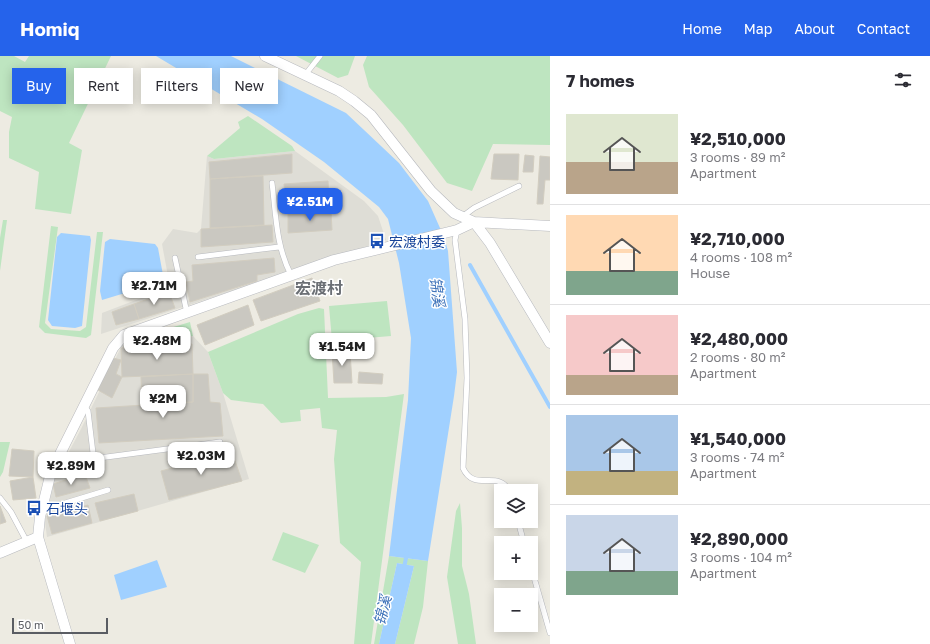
<!DOCTYPE html>
<html lang="en">
<head>
<meta charset="utf-8">
<style>
  body { margin:0; font-family:"Golos Text","Noto Sans SC",sans-serif; background:#f7f7f7; color:#2b2b33; height:100vh; display:flex; flex-direction:column; font-size:15px; white-space:nowrap }
  * { box-sizing:border-box; margin:0 }
  p { font-size:13px; color:#7c7c81 }
  .icon { flex:none; width:22px; height:22px; fill:none; stroke:currentColor; stroke-width:2; stroke-linecap:round; stroke-linejoin:round }
  .map { position:relative; flex:1; overflow:hidden }
  .sheet { display:flex; flex-direction:column; background:#fff; width:380px }
  .sheet>* { flex:none }
  .hud { position:absolute; left:12px; top:12px; width:380px; height:36px; display:flex; gap:8px }
  .buttons { position:absolute; left:494px; top:428px; display:grid; gap:8px }
  .buttons a { display:grid; place-items:center; width:44px; height:44px; border-radius:0px; background:#fff; box-shadow:0 2px 10px #0003; font-size:20px }
  .scale { position:absolute; left:12px; bottom:10px; width:96px; box-sizing:border-box; padding-left:4px; border:2px solid #5a5d63; border-top:0; font-size:11px; line-height:14px; white-space:nowrap; color:#5a5d63; -webkit-text-stroke:3px #fff; paint-order:stroke }
  .price { position:absolute; translate:-50% -34px; padding:0 9px; border-radius:8px; background:#fff; color:#222; font-size:13px; line-height:26px; filter:drop-shadow(0 1px 2px #0008) }
  .price::after { content:''; position:absolute; left:50%; top:24px; width:12px; height:9px; margin-left:-6px; background:inherit; clip-path:polygon(0 0,100% 0,50% 100%) }
  .price.on { background:#2563eb; color:#fff }
  ul { padding:0; list-style:none }
  li { display:flex; align-items:center; gap:12px; height:100px; padding:0 16px }
  li+li { border-top:1px solid #e1e1e2 }
  li span { display:grid; place-items:center; flex:none; width:112px; height:80px; border-radius:0px; color:#555 }
  li>.icon { margin-inline-start:auto }
  span .icon { width:48px; height:48px; fill:#fffc; stroke-width:1 }
  li b { font-size:17px }
  h2 { display:flex; justify-content:space-between; align-items:center; height:48px; padding:0 16px; font-size:17px }
  .chip { padding:0 14px; border-radius:0px; background:#fff; box-shadow:0 2px 10px #0003; font-size:14px; line-height:36px }
  .chip.on { background:#2563eb; color:#fff }
  header { display:flex; align-items:center; gap:24px; box-sizing:border-box; height:56px; padding:0 20px; background:#2563eb; color:#fff }
  header strong { font-size:19px }
  nav { display:flex; gap:22px; margin-inline-start:auto; font-size:14px }
  main { display:flex; flex:1; min-height:0 }
  .map>svg:first-child { display:block }
  .industrial { fill:#deddd6 }
  .green { fill:#bee5c0 }
  .water { fill:#a0d0ff }
  .lines { fill:none; stroke-linecap:round; stroke-linejoin:round }
  .stream { stroke:#a0d0ff; stroke-width:4 }
  .building { fill:#cac8c1; stroke:#d2cdc0 }
  .service-casing { stroke:#b7b9be; stroke-width:6 }
  .minor-casing { stroke:#b7b9be; stroke-width:11 }
  .service { stroke:#fff; stroke-width:5 }
  .minor { stroke:#fff; stroke-width:10 }
  .labels { text-anchor:middle; dominant-baseline:central; stroke-width:3; stroke-linejoin:round; paint-order:stroke }
  .transit-label { font-size:14px; fill:#164399; stroke:#fff; text-anchor:start }
  .water-label { font-size:15px; font-style:italic; fill:#4074ba; stroke:#fff }
  .quarter-label { font-size:16px; font-weight:bold; fill:#6b6f75; stroke:#fff }
</style>
</head>
<body>
<header>
<strong>Homiq</strong>
<nav><a>Home</a><a>Map</a><a>About</a><a>Contact</a></nav>
</header>
<main>
<div class="map">
<svg width="550" height="588" viewBox="0 0 550 588">
  <rect width="100%" height="100%" fill="#edebe2"/>
  <path class="industrial" d="M295,95L364,145L378,160L386,184L101,278L102,257L170,231L162,188L173,173L197,177L201,173L207,100L214,103Z
    M193,280L208,296L223,337L249,423L47,481L45,466L55,422L81,373L123,287L130,284Z"/>
  <path class="green" d="M0,0H14L25,6L29,0H111L69,87L82,94L71,158L35,153L39,116L9,102V76L12,61L0,55Z
    M296,0H355L348,19L338,22Z
    M367,0H550V89L493,88L472,135L447,127L403,69L369,31L363,9Z
    M248,60L292,90L295,95L214,103L207,100L240,72L238,66Z
    M3,164H7L0,215V182Z
    M51,170L58,171L45,267L51,273L80,275L86,271L97,176H103L91,279L86,282L45,277L39,271Z
    M387,245L391,280L332,285L329,250Z
    M319,252L324,253L328,342L386,341L404,338L371,588H354L361,506L340,487L334,403L337,374L322,372L320,352L300,354L301,365L281,367L263,348L231,344L223,337L208,296L298,258Z
    M190,266L193,280L130,284Z
    M0,386H10L3,416L0,421Z
    M460,447L462,472V510L469,538L476,588H458L447,521L456,455Z
    M283,476L319,489L305,517L272,504Z
    M389,500L428,505L423,551L414,588H395L414,510L397,507L379,588H374Z"/>
  <path class="water" d="M156,0H231L346,57L399,107L428,145L444,181L448,195L457,316L454,340L428,505L389,500L408,344L411,282L399,207L388,163L379,151L324,106L262,63Z
    M61,177L90,180L91,184L82,270L75,272L52,270L48,264L57,181Z
    M110,183L155,188L158,192L163,219L158,227L102,244L100,235L105,186Z
    M157,504L167,531L121,544L114,519Z
    M397,507L414,510L395,588H379Z"/>
  <g class="lines">
    <path class="stream" d="M470,209L550,351
      M404,512L407,497"/>
  </g>
  <path class="building" d="M292,98V117L210,123L209,106Z
    M494,98H519L518,124L491,123Z
    M525,99L534,100L533,116H523Z
    M540,100L550,101V124H545L543,148H537Z
    M263,120L264,169L210,172V123Z
    M328,125L330,149L286,152L284,128Z
    M331,155L332,174L288,177V158Z
    M272,169L273,186L201,191V173Z
    M274,202L275,216L257,219V225L190,246L186,226L193,225L192,209Z
    M312,222L320,245L261,265L253,244Z
    M169,236L175,252L139,263L134,248Z
    M134,248L139,263L116,269L112,256Z
    M248,249L254,269L205,289L197,269Z
    M192,288L193,318L122,321L121,292Z
    M332,295H350L352,327H334Z
    M113,302L121,304L116,318L122,321L112,342L98,334Z
    M359,316L383,318L382,328L358,327Z
    M193,318V346L142,348L141,321Z
    M193,318H208L210,346L220,347L223,380L99,387L96,352L193,346Z
    M12,393L34,395L33,421L9,420Z
    M232,396L242,425L169,444L161,415Z
    M77,400L80,411L60,418L57,409Z
    M85,418L90,432L56,441L53,428Z
    M33,421L36,442L13,444L10,425Z
    M134,438L138,455L100,465L95,447Z
    M88,449L92,467L52,478L47,460Z
    M0,450L6,466L0,468Z"/>
  <g class="lines">
    <defs>
      <path id="service" d="M305,19L320,0
        M272,127C276,159 276,190 291,219
        M462,161L474,152L519,130
        M457,174L455,184L465,263L467,322L463,412C474,437 499,413 509,435
        M198,201L279,191
        M175,202L187,257
        M84,350L88,355L93,397L99,402L220,386
        M0,442L11,456L27,486
        M42,450L62,448L108,434
        M518,465L524,487
        M531,511L550,577"/>
      <path id="minor" d="M265,0L339,35L354,45L371,59L431,135L454,157L474,166L490,187L550,287
        M0,497L38,481
        M70,588L38,481L40,461L51,416L113,292L124,279L334,204L457,174L474,166L550,170"/>
    </defs>
    <use href="#service" class="service-casing"/>
    <use href="#minor" class="minor-casing"/>
    <use href="#service" class="service"/>
    <use href="#minor" class="minor"/>
  </g>
  <defs>
    <symbol id="bus-bare" viewBox="-9 -9 18 18"><path d="M-5-6H5V4H4V6H2V4H-2V6H-4V4H-5ZM-3.5-4V0h7V-4ZM-3.5 1.2v1.5H-2V1.2ZM2 1.2v1.5H3.5V1.2Z" fill="#1a4fb4" stroke="#fff" stroke-width="2.5" paint-order="stroke"/></symbol>
  </defs>
  <g fill-rule="evenodd">
    <use href="#bus-bare" x="366" y="174" width="22" height="22"/>
    <use href="#bus-bare" x="23" y="441" width="22" height="22"/>
  </g>
  <g class="labels">
    <g class="transit-label">
      <text x="389" y="185">宏渡村委</text>
      <text x="46" y="452">石堰头</text>
    </g>
    <g class="water-label">
      <text transform="translate(438 236) rotate(82)">锦溪</text>
      <text transform="translate(382 554) rotate(-76)">锦溪</text>
    </g>
    <g class="quarter-label">
      <text x="319" y="232">宏渡村</text>
    </g>
  </g>
</svg>
<div class="buttons">
<a><svg class="icon" aria-label="layers" viewBox="0 0 24 24"><path d="M12 4l9 5-9 5-9-5zM3 14l9 5 9-5"/></svg></a>
<a>+</a>
<a>−</a>
</div>
<div class="scale">50 m</div>
<b class="price on" style="left:310px;top:166px">¥2.51M</b>
<b class="price" style="left:154px;top:250px">¥2.71M</b>
<b class="price" style="left:157px;top:305px">¥2.48M</b>
<b class="price" style="left:342px;top:311px">¥1.54M</b>
<b class="price" style="left:163px;top:363px">¥2M</b>
<b class="price" style="left:201px;top:420px">¥2.03M</b>
<b class="price" style="left:71px;top:430px">¥2.89M</b>
<div class="hud">
<a class="chip on">Buy</a>
<a class="chip">Rent</a>
<a class="chip">Filters</a>
<a class="chip">New</a>
</div>
</div>
<section class="sheet">
<h2>7 homes<svg class="icon" aria-label="filters" viewBox="0 0 24 24"><path d="M4 7h16M4 17h16"/><circle cx="9" cy="7" r="2"/><circle cx="15" cy="17" r="2"/></svg></h2>
<ul>
<li><span style="background:linear-gradient(#dfe7d0 60%,#b9a48a 0)"><svg class="icon" aria-label="home" viewBox="0 0 24 24"><path d="M3 11l9-7 9 7M6 9v11h12V9"/></svg></span><div><b>¥2,510,000</b><p>3 rooms · 89 m²</p><p>Apartment</p></div></li>
<li><span style="background:linear-gradient(#ffd9b3 70%,#7fa58c 0)"><svg class="icon" aria-label="home" viewBox="0 0 24 24"><path d="M3 11l9-7 9 7M6 9v11h12V9"/></svg></span><div><b>¥2,710,000</b><p>4 rooms · 108 m²</p><p>House</p></div></li>
<li><span style="background:linear-gradient(#f6c9c9 75%,#b9a48a 0)"><svg class="icon" aria-label="home" viewBox="0 0 24 24"><path d="M3 11l9-7 9 7M6 9v11h12V9"/></svg></span><div><b>¥2,480,000</b><p>2 rooms · 80 m²</p><p>Apartment</p></div></li>
<li><span style="background:linear-gradient(#a9c7e8 70%,#c2b280 0)"><svg class="icon" aria-label="home" viewBox="0 0 24 24"><path d="M3 11l9-7 9 7M6 9v11h12V9"/></svg></span><div><b>¥1,540,000</b><p>3 rooms · 74 m²</p><p>Apartment</p></div></li>
<li><span style="background:linear-gradient(#c9d6e8 70%,#7fa58c 0)"><svg class="icon" aria-label="home" viewBox="0 0 24 24"><path d="M3 11l9-7 9 7M6 9v11h12V9"/></svg></span><div><b>¥2,890,000</b><p>3 rooms · 104 m²</p><p>Apartment</p></div></li>
</ul>
</section>
</main>
</body>
</html>
